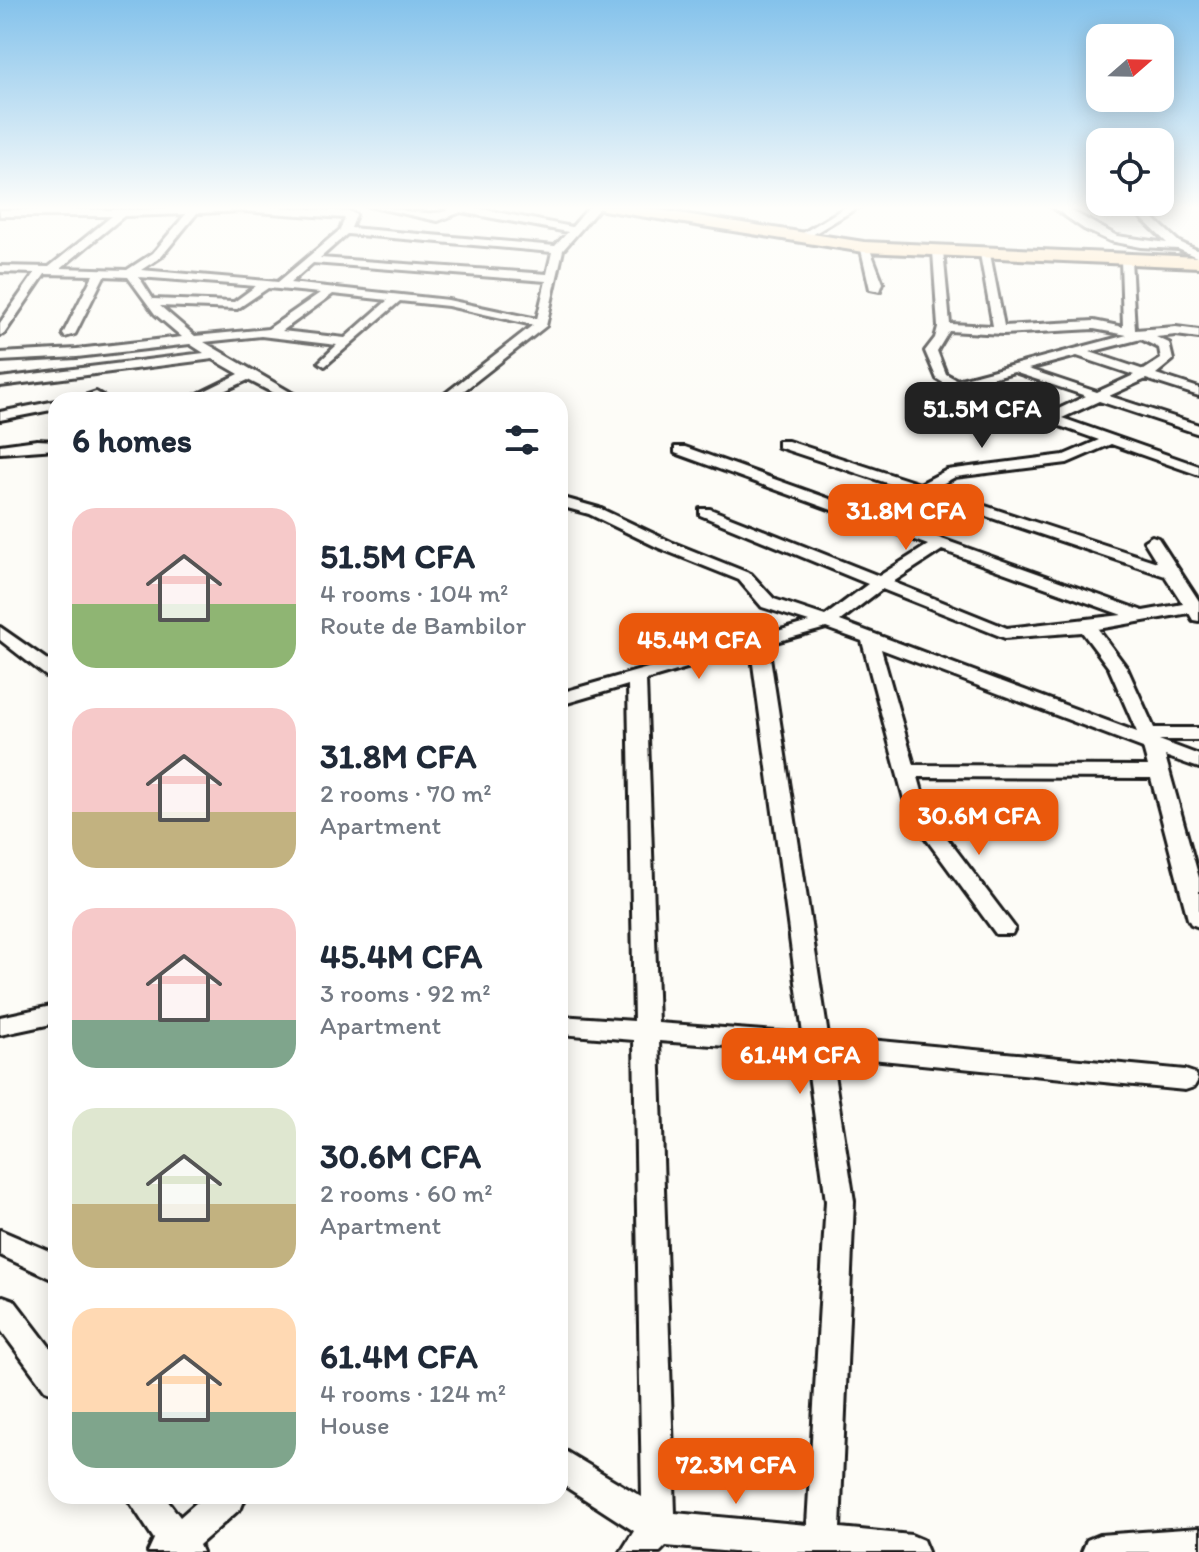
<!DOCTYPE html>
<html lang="en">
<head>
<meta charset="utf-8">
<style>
  body { margin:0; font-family:Itim,sans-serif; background:#f2f2f3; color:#1f2937; height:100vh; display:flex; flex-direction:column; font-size:30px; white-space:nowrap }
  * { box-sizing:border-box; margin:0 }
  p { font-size:26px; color:#747a83 }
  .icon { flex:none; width:44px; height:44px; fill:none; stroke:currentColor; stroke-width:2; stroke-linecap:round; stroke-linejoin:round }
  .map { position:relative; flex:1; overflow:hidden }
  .panel { position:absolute; left:48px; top:392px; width:520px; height:1112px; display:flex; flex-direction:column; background:#fff; border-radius:24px; box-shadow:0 4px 20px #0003 }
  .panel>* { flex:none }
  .needle { width:52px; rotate:70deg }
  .fabs { position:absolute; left:1086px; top:24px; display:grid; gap:16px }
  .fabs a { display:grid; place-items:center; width:88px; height:88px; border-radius:16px; background:#fff; box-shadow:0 4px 20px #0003; font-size:40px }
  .price { position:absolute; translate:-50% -68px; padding:0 18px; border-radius:16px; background:#ea580c; color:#fff; font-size:26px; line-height:52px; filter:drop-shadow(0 2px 4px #0008) }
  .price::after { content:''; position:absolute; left:50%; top:48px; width:24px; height:18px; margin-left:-12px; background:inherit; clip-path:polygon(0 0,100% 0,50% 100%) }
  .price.on { background:#222; color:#fff }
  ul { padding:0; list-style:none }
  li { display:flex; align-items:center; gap:24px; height:200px; padding:0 24px }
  li span { display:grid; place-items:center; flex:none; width:224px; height:160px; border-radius:24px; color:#555 }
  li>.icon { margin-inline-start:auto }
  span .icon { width:96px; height:96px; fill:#fffc; stroke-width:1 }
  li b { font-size:34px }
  h2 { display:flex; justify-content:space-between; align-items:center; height:96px; padding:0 24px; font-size:34px }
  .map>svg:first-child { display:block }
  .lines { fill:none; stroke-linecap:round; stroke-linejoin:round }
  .minor-casing { stroke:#1c1c1c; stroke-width:6 }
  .primary-casing { stroke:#1c1c1c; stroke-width:6 }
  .minor { fill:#fdfcf7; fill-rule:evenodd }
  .primary { fill:#fddcac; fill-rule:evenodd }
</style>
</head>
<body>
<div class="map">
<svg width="1199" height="1552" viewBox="0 0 1199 1552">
  <rect width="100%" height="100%" fill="#fdfcf7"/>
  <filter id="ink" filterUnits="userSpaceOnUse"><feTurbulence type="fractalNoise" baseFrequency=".0125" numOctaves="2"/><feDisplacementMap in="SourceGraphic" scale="16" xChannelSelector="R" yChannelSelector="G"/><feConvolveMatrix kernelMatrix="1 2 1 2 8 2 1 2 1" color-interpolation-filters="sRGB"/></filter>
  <g filter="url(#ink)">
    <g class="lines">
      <defs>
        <path id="minor" d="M193,206H263L351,212L356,215L351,228L555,246L568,232L461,212L438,221L368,206C394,206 426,219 449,210L440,206H466L572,227L590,206H601L563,250L546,326L452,400H437L533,325L448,306L400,301L325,366L319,362L337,345L261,336L204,342L304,400H287L248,380L204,400H186L239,374L213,359L0,386V378L204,353L190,344L77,357L0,361V353L77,349L182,337L155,314L128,277L104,276L75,334L65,337L63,334L93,275L45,274L4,334L0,335V323L35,273L0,272V266L49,267L112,216H0V210H140ZM243,211L345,218L340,230L278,282L141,270L161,257L197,213ZM186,214L153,253L127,270L61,268L124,216ZM347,234L552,252L547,274L320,258ZM313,263L546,281L537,319L448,300L290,283ZM139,277L256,286L234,302L153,299ZM268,288L320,293L268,329L195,336L160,306L237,309ZM333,294L388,300L345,338L282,331Z
          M847,206H860L802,241L793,239Z
          M1051,206H1063L1117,236L1167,243L1129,206H1140L1179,242L1199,251V258L1178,249L1141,247L1110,241L1084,229Z
          M860,245L869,247L883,283L880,291L870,289Z
          M938,248L943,251L950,324L993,326L980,254L985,251L990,254L1004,326L1094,321L1123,327L1121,259L1126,256L1131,259L1135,330L1176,327L1199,330V338L1176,335L1156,337L1169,343L1173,360L1156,374L1199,388V396L1146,379L1109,396L1199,425V434L1099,401L1062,418L1199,466V475L1111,444L1067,463L955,477L933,489L1157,562L1144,541L1152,536L1158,538L1199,601V621L1193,620L1189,613L1098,629L1127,668L1154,728H1199V740H1159L1199,755V768L1165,756L1199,878V927L1191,924L1188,919L1151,778L918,777L928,813L1015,928L1012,934H996L908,814L862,641L826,628L768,644L828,1036L1185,1070L1194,1073L1198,1080L1194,1087L1185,1090L831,1055L854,1201L840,1528L911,1535L923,1540L928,1552H733L666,1546L660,1552H621L634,1531L560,1483V1448L642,1497L634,1040L560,1034V1016L634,1021L628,685L560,705V693L809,622L762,607L739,580L659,548L589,514L560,506V497L599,508L671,542L751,574L774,599L825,616L868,584L700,515V509H710L879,576L928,545L675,453V447H685L883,518L906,505L914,492L778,447V441H788L920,484L947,470L1064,455L1099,440L950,387L937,379L925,351L935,338L938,327L933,251ZM1094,329L1127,335L957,380L946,374L937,351L949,331L1003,334ZM1141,339L1159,348L1161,359L1144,370L1090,352ZM1077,356L1134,375L1097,392L1028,369ZM1014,372L1086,396L1050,413L968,384ZM926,496L1165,576L1183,604L1143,611L897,523L916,511ZM942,550L1122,615L1007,628L893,582ZM882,589L1005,638L1082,632L1109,668L1137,732L840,621ZM751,649L803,1034L658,1023L646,680ZM881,649L1143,748L1148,766L914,765ZM659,1041L806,1052L826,1201L807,1525L675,1513Z
          M96,392L103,396L101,399L72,400Z
          M56,401V409L0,420V412Z
          M37,440L56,441V449L0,453V445Z
          M0,627L56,666V680L50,679L0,640Z
          M56,1005V1023L0,1035V1017Z
          M0,1230L56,1254V1281L0,1255Z
          M3,1296L14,1300L56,1355V1394L45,1390L0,1329V1297Z
          M126,1496H164L180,1517L204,1496H246L241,1508L199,1545L202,1552H148L154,1539Z
          M1199,1528V1552H1082L1087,1540L1099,1535Z"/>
        <path id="primary" d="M596,206H633L864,242L1199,257V267L864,252L603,210Z"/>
      </defs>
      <use href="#minor" class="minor-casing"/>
      <use href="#primary" class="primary-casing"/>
      <use href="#minor" class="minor"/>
      <use href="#primary" class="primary"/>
    </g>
  </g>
  <linearGradient id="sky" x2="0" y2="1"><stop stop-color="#84c2eb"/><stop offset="0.49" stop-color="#fefefb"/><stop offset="1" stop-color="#fefefb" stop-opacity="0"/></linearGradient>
  <rect width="1199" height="424" fill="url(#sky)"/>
</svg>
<div class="fabs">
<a><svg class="needle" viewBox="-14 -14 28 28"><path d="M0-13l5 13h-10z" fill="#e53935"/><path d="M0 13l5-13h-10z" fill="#747a83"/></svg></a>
<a><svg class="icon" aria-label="locate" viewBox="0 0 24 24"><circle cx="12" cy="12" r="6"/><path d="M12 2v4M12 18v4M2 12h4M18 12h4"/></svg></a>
</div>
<b class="price on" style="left:982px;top:450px">51.5M CFA</b>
<b class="price" style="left:906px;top:552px">31.8M CFA</b>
<b class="price" style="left:699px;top:681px">45.4M CFA</b>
<b class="price" style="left:979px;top:857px">30.6M CFA</b>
<b class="price" style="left:800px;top:1096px">61.4M CFA</b>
<b class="price" style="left:736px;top:1506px">72.3M CFA</b>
<section class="panel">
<h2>6 homes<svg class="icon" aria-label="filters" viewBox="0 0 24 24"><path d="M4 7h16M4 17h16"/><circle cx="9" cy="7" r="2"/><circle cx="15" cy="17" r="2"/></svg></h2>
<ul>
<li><span style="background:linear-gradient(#f6c9c9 60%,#8fb573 0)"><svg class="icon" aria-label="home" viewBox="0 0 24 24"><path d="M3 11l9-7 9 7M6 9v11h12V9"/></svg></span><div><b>51.5M CFA</b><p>4 rooms · 104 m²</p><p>Route de Bambilor</p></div></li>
<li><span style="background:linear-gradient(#f6c9c9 65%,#c2b280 0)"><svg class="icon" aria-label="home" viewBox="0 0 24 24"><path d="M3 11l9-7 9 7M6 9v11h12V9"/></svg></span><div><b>31.8M CFA</b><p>2 rooms · 70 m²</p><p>Apartment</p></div></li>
<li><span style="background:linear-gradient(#f6c9c9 70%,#7fa58c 0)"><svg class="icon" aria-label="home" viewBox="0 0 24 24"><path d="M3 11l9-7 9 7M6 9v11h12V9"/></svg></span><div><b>45.4M CFA</b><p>3 rooms · 92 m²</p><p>Apartment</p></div></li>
<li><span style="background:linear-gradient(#dfe7d0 60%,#c2b280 0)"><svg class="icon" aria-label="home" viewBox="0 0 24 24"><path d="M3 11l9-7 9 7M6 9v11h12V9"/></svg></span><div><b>30.6M CFA</b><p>2 rooms · 60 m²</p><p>Apartment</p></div></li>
<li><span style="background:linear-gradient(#ffd9b3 65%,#7fa58c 0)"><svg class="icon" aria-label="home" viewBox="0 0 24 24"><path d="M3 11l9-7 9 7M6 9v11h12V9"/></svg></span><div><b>61.4M CFA</b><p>4 rooms · 124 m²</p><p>House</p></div></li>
</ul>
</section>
</div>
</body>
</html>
